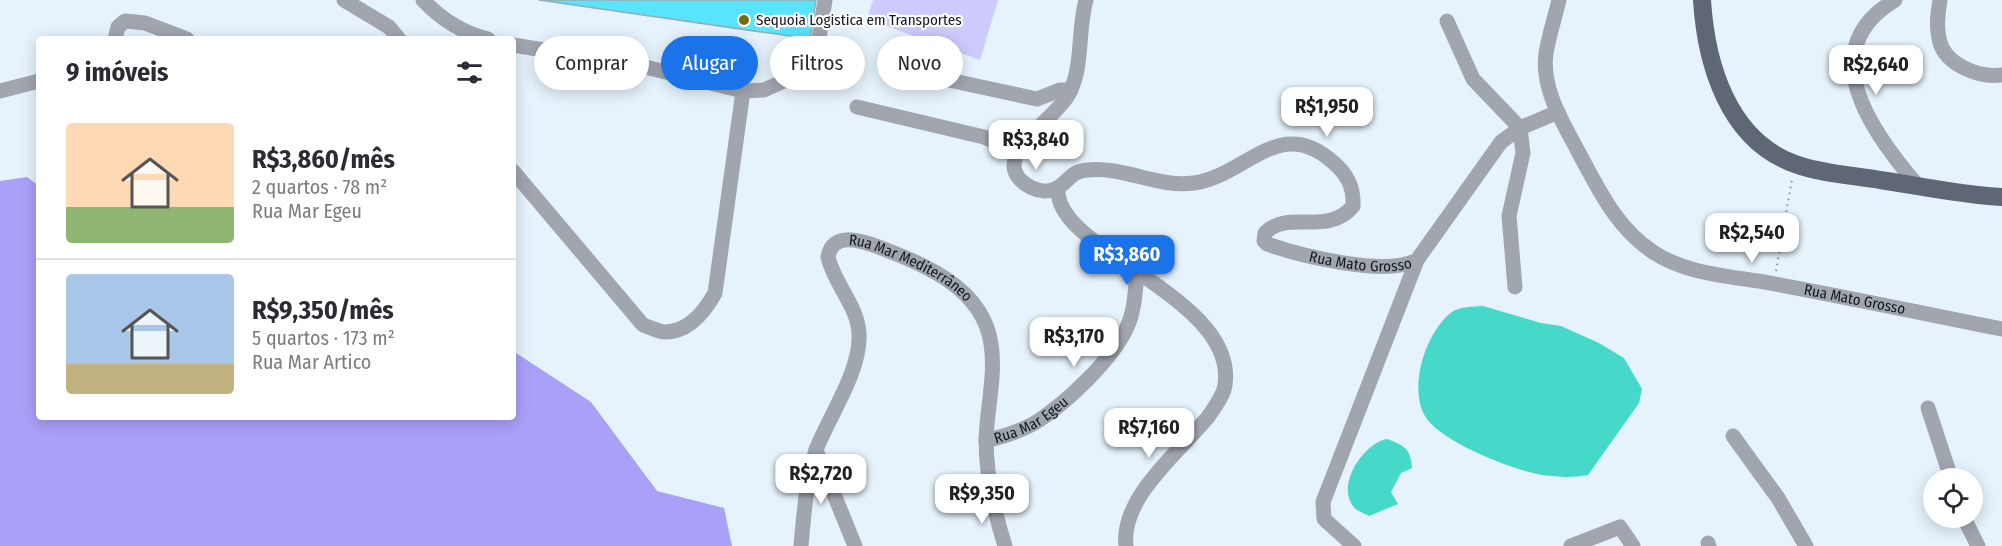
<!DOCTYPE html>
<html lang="pt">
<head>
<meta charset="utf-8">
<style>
  body { margin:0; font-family:"Fira Sans Condensed",sans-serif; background:#f2f2f3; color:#2b2b33; height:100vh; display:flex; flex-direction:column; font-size:22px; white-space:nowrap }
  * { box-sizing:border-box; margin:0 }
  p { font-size:20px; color:#7c7c81 }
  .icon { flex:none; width:33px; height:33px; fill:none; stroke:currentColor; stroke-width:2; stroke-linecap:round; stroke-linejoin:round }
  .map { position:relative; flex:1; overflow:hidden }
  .sheet { position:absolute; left:36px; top:36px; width:480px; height:384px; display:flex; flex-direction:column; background:#fff; border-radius:6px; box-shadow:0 3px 15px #0003 }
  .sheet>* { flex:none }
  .banner { position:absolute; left:534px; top:36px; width:570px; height:54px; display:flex; gap:12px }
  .buttons { position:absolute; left:1923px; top:468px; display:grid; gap:12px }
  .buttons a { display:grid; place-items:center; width:60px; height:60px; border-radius:50%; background:#fff; box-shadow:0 3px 15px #0003; font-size:30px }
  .price { position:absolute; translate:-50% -51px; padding:0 14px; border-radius:12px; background:#fff; color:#222; font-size:20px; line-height:39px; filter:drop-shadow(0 2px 3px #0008) }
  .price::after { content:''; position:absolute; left:50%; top:36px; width:18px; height:14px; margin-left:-9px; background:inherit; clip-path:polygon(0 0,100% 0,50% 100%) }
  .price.on { background:#1a73e8; color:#fff }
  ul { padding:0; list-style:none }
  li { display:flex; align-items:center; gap:18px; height:150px; padding:0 30px }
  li+li { border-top:2px solid #e1e1e2 }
  li span { display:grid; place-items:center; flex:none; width:168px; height:120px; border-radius:6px; color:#555 }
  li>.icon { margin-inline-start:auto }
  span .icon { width:72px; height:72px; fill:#fffc; stroke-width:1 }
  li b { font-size:26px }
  h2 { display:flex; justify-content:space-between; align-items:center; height:72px; padding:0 30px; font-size:26px }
  .tag { padding:0 21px; border-radius:27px; background:#fff; box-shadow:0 3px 15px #0003; font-size:21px; line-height:54px }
  .tag.on { background:#1a73e8; color:#fff }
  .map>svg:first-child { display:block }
  .green { fill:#cdcafd }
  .forest { fill:#a9a0f7 }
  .water { fill:#46d8c8 }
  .building { fill:#57e4fc; stroke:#94afb4; stroke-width:1.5 }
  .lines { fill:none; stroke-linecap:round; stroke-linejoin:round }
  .path { stroke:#879299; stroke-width:2; stroke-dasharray:1.5 4.5; stroke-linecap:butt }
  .minor { stroke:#a1a5ae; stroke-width:15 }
  .major { stroke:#5f6776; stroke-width:18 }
  .poi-dot { fill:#716e0f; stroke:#fefefe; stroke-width:2 }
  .labels { text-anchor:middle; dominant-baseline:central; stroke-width:4.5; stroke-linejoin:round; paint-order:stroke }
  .poi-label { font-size:15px; fill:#11191e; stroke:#fefefe; text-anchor:start }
  .street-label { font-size:15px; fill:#11191e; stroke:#fefefe }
</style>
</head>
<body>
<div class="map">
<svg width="2002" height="546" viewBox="0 0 2002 546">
  <rect width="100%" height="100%" fill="#e6f3fc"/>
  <path class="green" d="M873,0H998L980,60L867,19Z"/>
  <path class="forest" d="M27,177L39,186V417H513V351L591,402L657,491L724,508L732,546H0V181Z"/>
  <path class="water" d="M1483,306L1541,323L1561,326L1599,343L1624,358L1642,389L1639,403L1588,475C1572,478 1558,477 1542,475C1513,470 1440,442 1425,416C1408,387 1426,331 1452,312C1461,306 1472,307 1483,306Z
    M1387,439C1404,445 1411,449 1412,468L1401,473L1391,492L1398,504L1369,516C1364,513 1356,511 1353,506C1336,484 1364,443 1387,439Z"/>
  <path class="building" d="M539,0H816L810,39Z"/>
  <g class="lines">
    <path class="path" d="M1776,271L1792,179"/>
    <g class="minor">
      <path d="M344,0L389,27L399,39"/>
      <path d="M423,0C441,19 463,33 488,39"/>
      <path id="s1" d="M1086,0C1077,32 1084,70 1067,97C1055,116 1012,145 1014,167C1016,184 1042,197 1057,188C1069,182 1069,172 1087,170C1124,166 1158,188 1194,183C1246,176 1280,113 1334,163C1348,175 1354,188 1353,206C1328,237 1287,209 1265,233L1264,241L1267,244C1301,256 1386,277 1417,260L1501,142L1520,128L1558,112"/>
      <path id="s2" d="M1559,0C1555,17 1549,35 1546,53C1541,90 1564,124 1580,155C1600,192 1617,228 1653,252C1687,275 1734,276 1775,284C1851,298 1926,314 2002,329"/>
      <path d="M1895,0C1811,50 1873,134 1918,186"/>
      <path d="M1940,0C1938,12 1936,25 1939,38C1943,64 1978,78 2002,75"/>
      <path d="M1447,21L1473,79L1520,128L1523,153L1509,216L1515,287"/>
      <path d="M115,39L118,27L125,21L145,23L187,39"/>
      <path d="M513,45L637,65L743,91L764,90L784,81L807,61L819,38L825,0"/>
      <path d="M935,77L1037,99L1060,90H1071"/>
      <path d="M0,91L39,81"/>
      <path d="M857,107L984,137L1018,151"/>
      <path d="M513,171L643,325C649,327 659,332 665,332C689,332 705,311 715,293L743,91"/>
      <path d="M1058,188C1053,251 1238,296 1225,385C1224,395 1214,408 1208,417C1180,451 1120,498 1126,546"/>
      <path d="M1928,408L1951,478"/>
      <path d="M1733,436L1778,498L1806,546"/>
      <path id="s3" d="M986,441C1004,436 1022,431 1038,421C1067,402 1113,359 1127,327C1135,310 1135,291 1137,273"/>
      <path d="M816,450L855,546"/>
      <path d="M1964,518L1978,546"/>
      <path d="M1708,543L1709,546"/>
      <path id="s4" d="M801,546C804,514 806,481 816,450C829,416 861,371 859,334C858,306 834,284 828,257C832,232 859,240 876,246C923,264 983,287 991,344C996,374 987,408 986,439C986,476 994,511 1005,546"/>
      <path d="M1354,546L1324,519L1323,502L1417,260"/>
      <path d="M1571,546L1620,527L1633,546"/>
    </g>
    <path class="major" d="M1702,0C1706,64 1728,140 1795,164C1822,174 1853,175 1880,180C1920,186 1961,195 2002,197"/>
  </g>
  <circle class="poi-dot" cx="744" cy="20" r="6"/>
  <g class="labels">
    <g class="poi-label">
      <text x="756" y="20">Sequoia Logistica em Transportes</text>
    </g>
    <g class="street-label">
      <text stroke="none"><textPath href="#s1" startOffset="794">Rua Mato Grosso</textPath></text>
      <text stroke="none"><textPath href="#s4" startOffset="404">Rua Mar Mediterrâneo</textPath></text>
      <text stroke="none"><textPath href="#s2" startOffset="495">Rua Mato Grosso</textPath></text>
      <text stroke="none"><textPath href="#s3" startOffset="50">Rua Mar Egeu</textPath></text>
    </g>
  </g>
</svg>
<div class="buttons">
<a><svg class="icon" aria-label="locate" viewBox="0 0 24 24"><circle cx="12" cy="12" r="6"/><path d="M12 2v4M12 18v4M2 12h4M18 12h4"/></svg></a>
</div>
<b class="price" style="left:1876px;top:96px">R$2,640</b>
<b class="price" style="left:1327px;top:138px">R$1,950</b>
<b class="price" style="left:1036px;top:171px">R$3,840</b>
<b class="price" style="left:1752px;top:264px">R$2,540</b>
<b class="price on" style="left:1127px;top:286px">R$3,860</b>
<b class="price" style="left:1074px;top:368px">R$3,170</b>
<b class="price" style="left:1149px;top:459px">R$7,160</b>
<b class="price" style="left:821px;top:505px">R$2,720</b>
<b class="price" style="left:982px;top:525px">R$9,350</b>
<div class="banner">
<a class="tag">Comprar</a>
<a class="tag on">Alugar</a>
<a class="tag">Filtros</a>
<a class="tag">Novo</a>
</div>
<section class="sheet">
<h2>9 imóveis<svg class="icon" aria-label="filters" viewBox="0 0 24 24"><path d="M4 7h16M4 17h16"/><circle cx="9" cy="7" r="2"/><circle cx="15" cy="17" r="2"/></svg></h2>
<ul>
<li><span style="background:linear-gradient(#ffd9b3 70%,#8fb573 0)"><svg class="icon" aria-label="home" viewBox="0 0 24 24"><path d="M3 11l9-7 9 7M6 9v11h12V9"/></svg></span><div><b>R$3,860/mês</b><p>2 quartos · 78 m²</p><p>Rua Mar Egeu</p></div></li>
<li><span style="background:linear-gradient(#a9c7e8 75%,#c2b280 0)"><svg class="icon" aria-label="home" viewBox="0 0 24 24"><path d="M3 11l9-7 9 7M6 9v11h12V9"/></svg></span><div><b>R$9,350/mês</b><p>5 quartos · 173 m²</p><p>Rua Mar Artico</p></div></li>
</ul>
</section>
</div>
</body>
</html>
